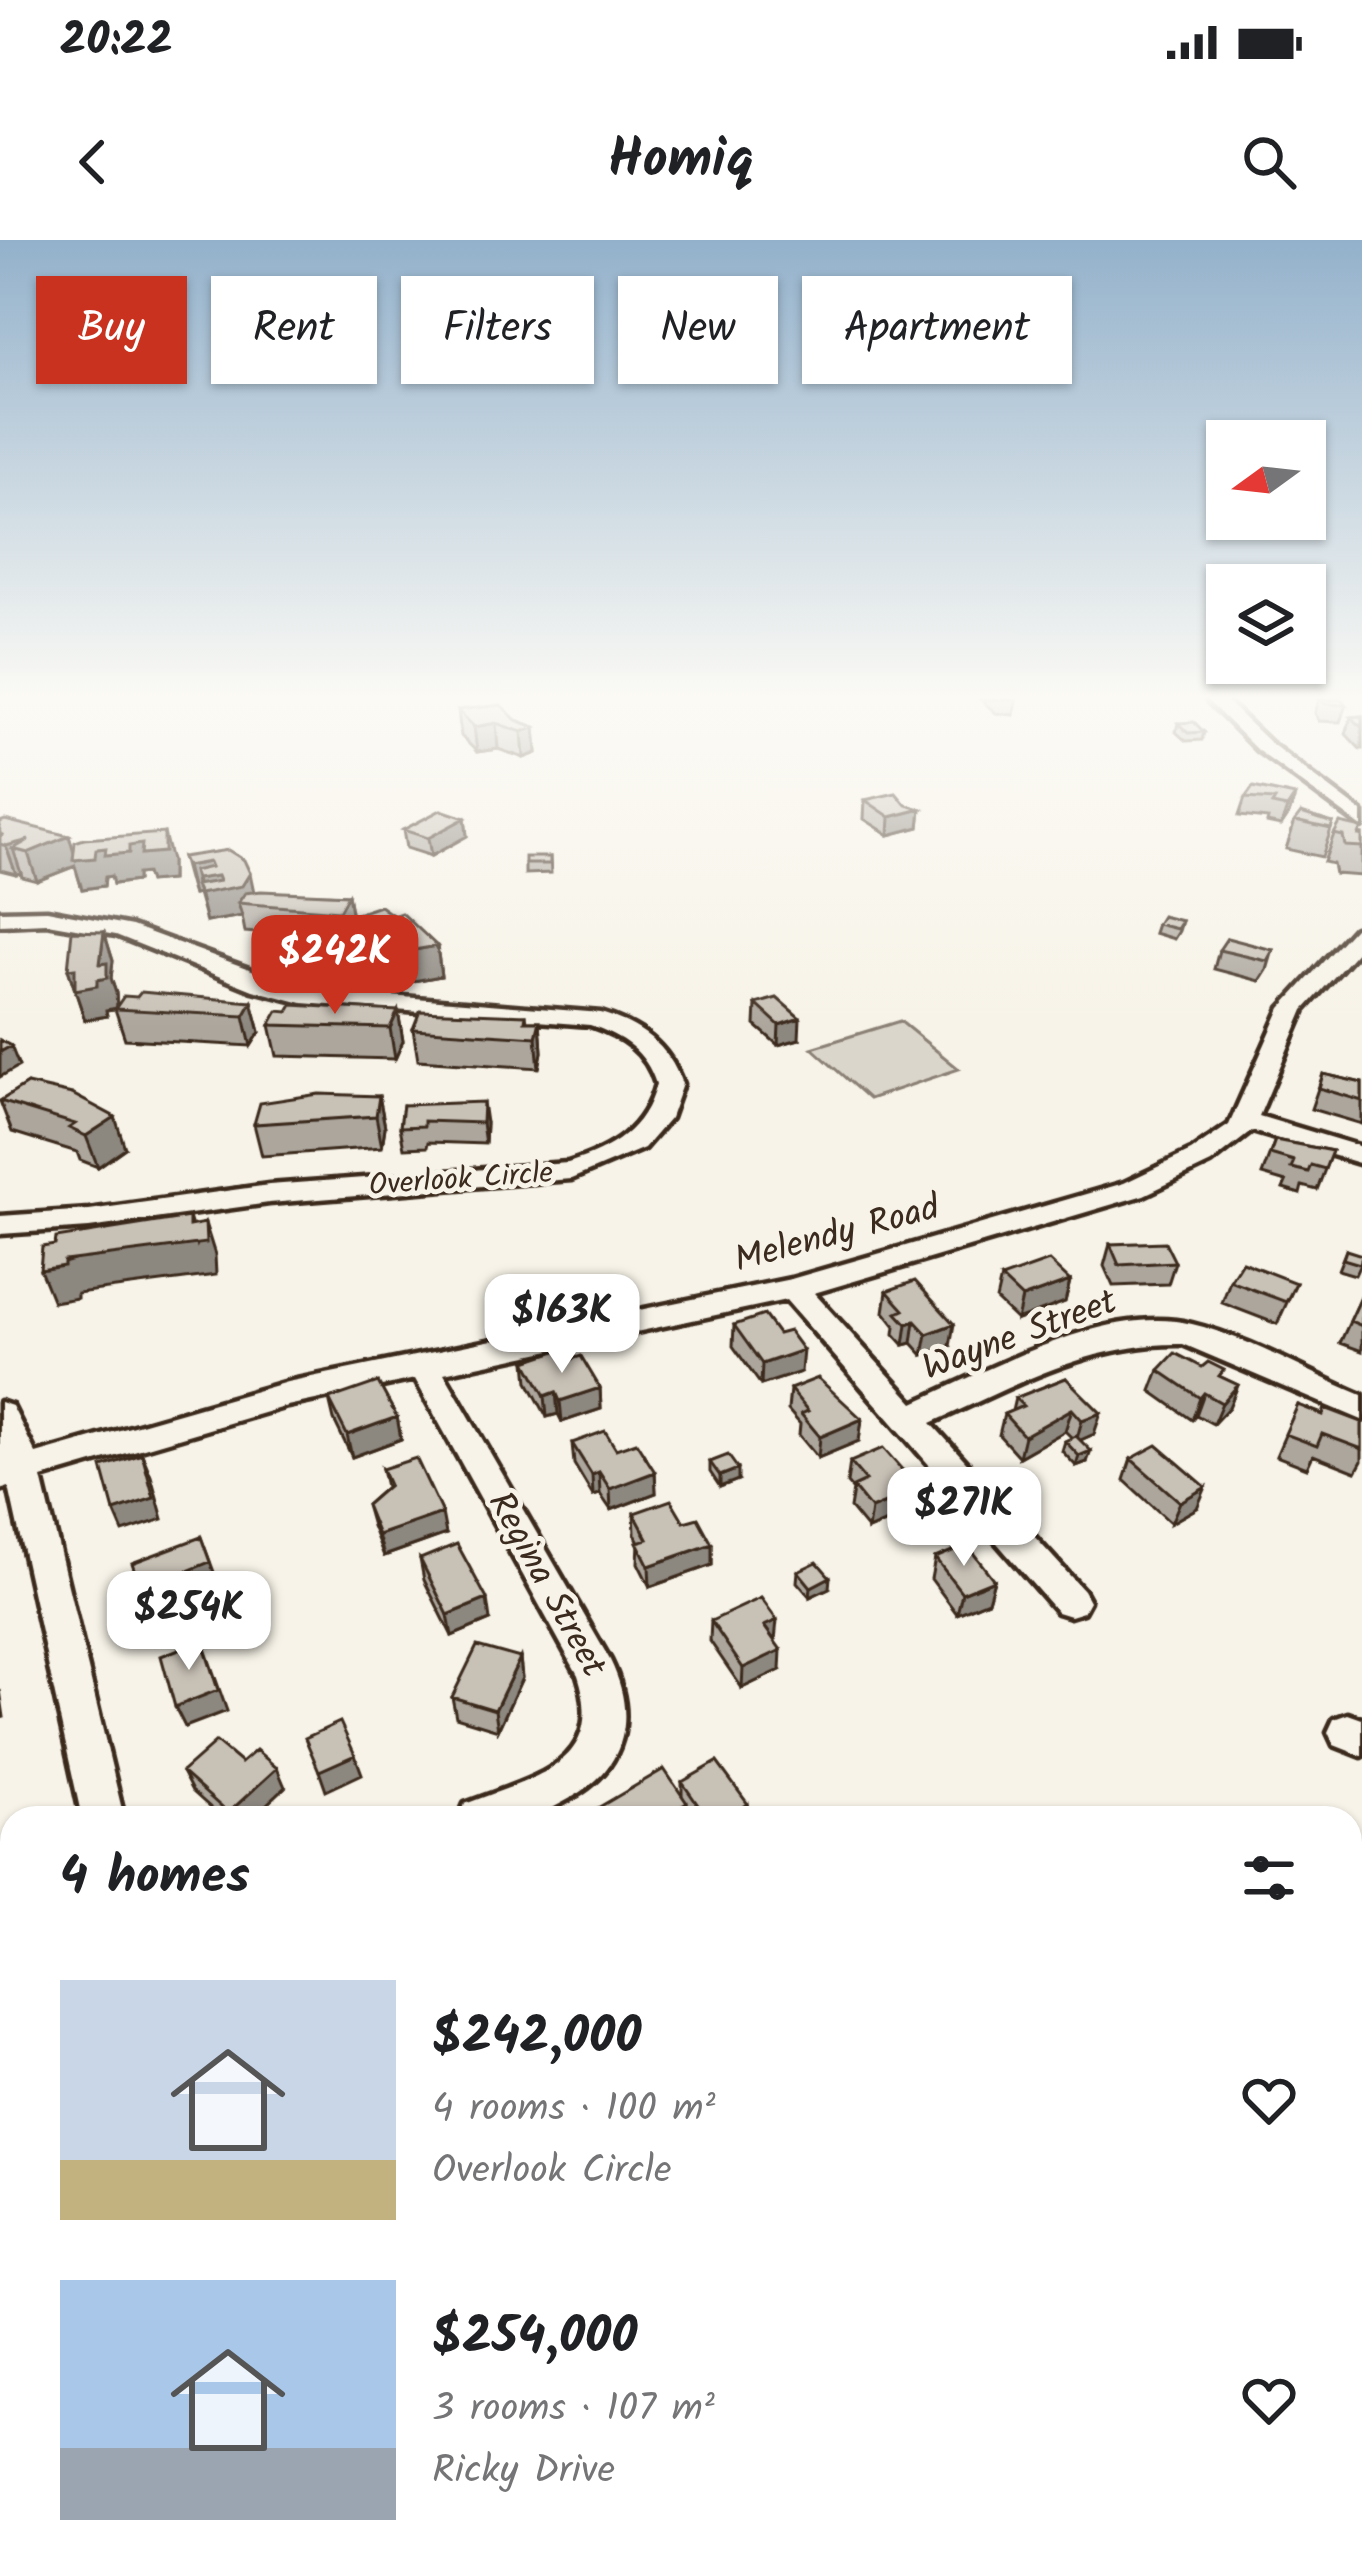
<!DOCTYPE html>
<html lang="en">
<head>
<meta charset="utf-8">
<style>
  body { margin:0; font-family:Kalam,sans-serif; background:#f6f6f6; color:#202124; height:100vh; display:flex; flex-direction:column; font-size:45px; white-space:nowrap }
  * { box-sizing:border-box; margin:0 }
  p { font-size:39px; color:#757577 }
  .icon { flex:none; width:66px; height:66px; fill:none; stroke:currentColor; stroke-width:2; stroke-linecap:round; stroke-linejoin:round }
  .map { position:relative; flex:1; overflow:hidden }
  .details { position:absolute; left:0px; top:1566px; width:1362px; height:771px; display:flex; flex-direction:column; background:#fff; border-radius:36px 36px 0 0; box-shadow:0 3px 9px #0004 }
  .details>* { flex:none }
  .guide { position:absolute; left:36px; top:36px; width:1290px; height:108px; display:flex; gap:24px }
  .needle { width:78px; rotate:255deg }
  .buttons { position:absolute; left:1206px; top:180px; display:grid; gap:24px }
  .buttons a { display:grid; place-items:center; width:120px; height:120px; border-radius:0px; background:#fff; box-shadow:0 3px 9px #0004; font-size:60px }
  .price { position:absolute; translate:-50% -102px; padding:0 27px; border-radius:24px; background:#fff; color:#222; font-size:39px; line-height:78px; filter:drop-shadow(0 3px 6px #0008) }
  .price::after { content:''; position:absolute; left:50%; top:72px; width:36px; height:27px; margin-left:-18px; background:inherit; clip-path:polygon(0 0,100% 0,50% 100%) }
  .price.on { background:#c8321e; color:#fff }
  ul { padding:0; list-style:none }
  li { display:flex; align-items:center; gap:36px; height:300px; padding:0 60px }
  li span { display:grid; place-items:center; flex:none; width:336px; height:240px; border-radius:0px; color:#555 }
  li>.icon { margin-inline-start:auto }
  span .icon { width:144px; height:144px; fill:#fffc; stroke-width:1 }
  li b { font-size:51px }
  h2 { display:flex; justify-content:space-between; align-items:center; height:144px; padding:0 60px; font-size:51px }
  .pill { padding:0 42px; border-radius:0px; background:#fff; box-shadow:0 3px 9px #0004; font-size:42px; line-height:108px }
  .pill.on { background:#c8321e; color:#fff }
  .status { display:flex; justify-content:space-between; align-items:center; height:84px; padding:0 60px; background:#fff; direction:ltr }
  .status svg { height:33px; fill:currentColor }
  header { display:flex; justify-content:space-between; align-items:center; height:156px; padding:0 60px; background:#fff; font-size:54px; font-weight:700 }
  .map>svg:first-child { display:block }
  .green { fill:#dbd6cb; stroke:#8b8074; stroke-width:3 }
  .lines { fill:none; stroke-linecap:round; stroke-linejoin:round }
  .minor-casing { stroke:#3b2a1e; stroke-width:9 }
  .minor { fill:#f7f3e8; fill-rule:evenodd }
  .wall { fill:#aca69d; stroke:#3b2a1e; stroke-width:3 }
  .shaded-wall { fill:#8c877f; stroke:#3b2a1e; stroke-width:3 }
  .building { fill:#c8c1b6; stroke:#3b2a1e; stroke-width:3 }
  .labels { text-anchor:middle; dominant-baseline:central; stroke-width:10; stroke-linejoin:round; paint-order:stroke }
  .far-street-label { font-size:30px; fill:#3b2a1e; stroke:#f7f3e8 }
  .street-label { font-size:36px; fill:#3b2a1e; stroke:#f7f3e8 }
</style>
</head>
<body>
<div class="status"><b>20:22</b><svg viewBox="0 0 49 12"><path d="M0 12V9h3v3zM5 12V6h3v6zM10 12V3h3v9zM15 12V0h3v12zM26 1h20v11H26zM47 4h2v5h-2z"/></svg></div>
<header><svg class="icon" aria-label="back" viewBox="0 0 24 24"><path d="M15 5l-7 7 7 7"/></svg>Homiq<svg class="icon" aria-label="search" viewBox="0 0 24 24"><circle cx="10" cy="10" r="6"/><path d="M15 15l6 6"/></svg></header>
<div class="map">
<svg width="1362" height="2335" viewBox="0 0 1362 2335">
  <rect width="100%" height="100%" fill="#f7f3e8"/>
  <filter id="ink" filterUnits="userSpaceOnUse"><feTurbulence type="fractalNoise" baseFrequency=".00833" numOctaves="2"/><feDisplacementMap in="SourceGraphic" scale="24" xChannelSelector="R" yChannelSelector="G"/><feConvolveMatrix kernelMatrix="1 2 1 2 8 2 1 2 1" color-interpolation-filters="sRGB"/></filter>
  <g filter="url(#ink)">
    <path class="green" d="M900,781L959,829L869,859L812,808Z"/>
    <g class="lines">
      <defs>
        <path id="minor" d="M1207,460H1225L1269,502L1362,572V587L1257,510Z
          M47,670L132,686L304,749L601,773C640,785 668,804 682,844L670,878L644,908L571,939L269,963L89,988L0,994V976L89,970L269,945L568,923C612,909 644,890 656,844C646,811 622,796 590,785L303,763L253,750L116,695L47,683L0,685V671Z
          M1362,686V706L1304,770L1259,876L1362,907V924L1252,891L1211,923L1144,955L814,1053L914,1163C989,1130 1109,1063 1192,1084C1250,1098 1307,1132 1362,1155V1180L1183,1104C1090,1102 1014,1146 931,1183L1083,1350L1089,1361L1083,1372L1070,1376L1057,1372L786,1060L444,1133L610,1420C638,1477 626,1530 567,1560C554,1567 539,1576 524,1578C503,1580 480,1578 459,1578L465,1564C534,1537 607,1525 578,1435L415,1139L287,1166L42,1238L124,1578H82L9,1247L0,1250V1162L12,1166L36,1214L287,1142L791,1039L1124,943L1191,911L1229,885L1281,768L1354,688Z
          M1348,1474L1362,1479V1516L1334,1505L1328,1492L1334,1479Z
          M12,1856V1914L0,1919V1861Z
          M0,2048L12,2053V2116L0,2111Z
          M12,2120V2185L0,2190V2125Z
          M205,2325H271L275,2335H210Z
          M626,2325H686L682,2335H622Z"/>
      </defs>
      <use href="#minor" class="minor-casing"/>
      <use href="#minor" class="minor"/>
    </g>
    <path class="wall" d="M981,460H1016L1014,475L996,473Z
      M1319,460H1342L1346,465L1340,482L1319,481L1315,473Z
      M458,470L516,480L535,487L537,513L524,518L498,509L477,512L461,496Z
      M1362,476V509H1360L1346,494L1351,477Z
      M1178,483L1204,492L1202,500L1186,501L1176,492Z
      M1295,556L1289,574L1281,586L1267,583L1268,579L1239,576L1245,558Z
      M865,560L921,569L919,587L889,595L864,579Z
      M465,578L467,596L431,616L406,608L403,590Z
      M1295,581L1333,583L1322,617L1286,609Z
      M0,582L69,596L74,612L171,621V640L149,642L146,633L137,634V641L113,644L111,636L105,637L104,646L82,649L75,626L37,641L22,637L21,633L16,634L0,630Z
      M1334,594L1362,595V636L1335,634L1333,624L1324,622Z
      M182,617L254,652L348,655L353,684L344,700L245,692L242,676L206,682L198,654L193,655L190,646Z
      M550,617L551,633L525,634V624Z
      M353,675L437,706L441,736L408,742L382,715L374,717L358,704Z
      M1182,681L1179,691L1174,699L1154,693L1157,684Z
      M104,692L113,721L111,738L116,753L117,766L252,762L260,792L251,806L125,799L115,769L106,770L107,776L85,780L68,729Z
      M1219,710H1273L1267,730L1260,741L1214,729Z
      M756,764L799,799L778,805L755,785Z
      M398,771L403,801L395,819L277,816L270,785L288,772Z
      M526,775L527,781H540L542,812L539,828L418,820L413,789Z
      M1323,834L1362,843V884L1311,869Z
      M27,844L125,908L98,927L80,920L77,912L12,892L0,861Z
      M379,856L385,887L382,907L262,916L254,884Z
      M403,865L486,883L485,904L428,902L427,907L404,908L400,887Z
      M1275,900L1332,911L1317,950L1302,946L1300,954L1283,949L1286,942L1262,935Z
      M1110,1004L1175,1022L1168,1044L1113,1046L1104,1026Z
      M1346,1010L1360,1024L1355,1035L1338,1030Z
      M1001,1038L1070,1041L1065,1062L1017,1080L996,1060Z
      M1230,1041L1296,1043L1277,1084L1222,1063Z
      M887,1051L950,1106L923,1115L912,1103L904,1105L894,1094L895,1086L884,1072Z
      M1362,1055V1111L1340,1103Z
      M734,1085L778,1094L801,1132L761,1145L733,1106Z
      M526,1121H566L600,1148L601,1169L562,1182L558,1174L547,1177L528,1142Z
      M1159,1130L1221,1137L1238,1145L1229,1167L1213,1184L1196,1175L1192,1180L1151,1151Z
      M1066,1138L1094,1194L1080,1200L1087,1222L1076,1226L1062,1211L1065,1201L1072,1198L1065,1191L1019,1217L999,1195L1004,1174L1012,1171L1015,1158Z
      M790,1149L862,1179L859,1201L818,1218L799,1195L800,1184L788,1170Z
      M329,1159L397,1177L401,1199L352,1217L334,1180Z
      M1298,1165L1322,1174L1362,1182V1221L1356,1232L1313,1215L1307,1228L1276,1216Z
      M572,1203L616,1209L655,1232L656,1253L611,1270L600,1254L593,1256L574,1224Z
      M1131,1219L1197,1268L1171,1283L1124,1240Z
      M710,1222L738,1240L720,1247L710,1232Z
      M850,1222L919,1249L915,1270L868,1290L850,1268L853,1250L847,1243Z
      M382,1229L446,1294L384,1316L372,1286L366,1265L386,1247Z
      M634,1273L684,1282L712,1304V1325L650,1347L638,1323L639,1302L635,1294Z
      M935,1318L994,1340L988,1361L957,1374L931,1339Z
      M420,1319L490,1380L452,1396L424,1340Z
      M798,1331L829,1348L810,1357L797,1342Z
      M711,1381L780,1430L742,1448L710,1401Z
      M520,1418L522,1438L498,1490L456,1477L452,1457Z
      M241,1523L285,1547L252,1578H222L192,1551L182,1532Z
      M682,1542L747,1578H693L687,1569V1578H584V1576L682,1556Z
      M1362,1870V1942L1350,1935V1881Z
      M1362,2025V2150L1350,2142V2034Z
      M852,2325H955L968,2335H848Z
      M1256,2325H1350L1362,2335H1262L1254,2330Z"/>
    <path class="shaded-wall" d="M496,483L498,509L477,512L474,487Z
      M535,487L537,513L524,518L522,492Z
      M1295,556L1289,574L1281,586L1287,568Z
      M921,569L919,587L889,595L890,577Z
      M465,578L467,596L431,616L428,598Z
      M164,593L171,621V640L149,642L146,633L137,634V641L113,644L111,636L105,637L104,646L82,649L75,626L37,641L28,613L13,609L21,633L16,634L6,606L29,600L69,596L76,620L96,609L129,606Z
      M209,622L250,633L256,662L238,663L242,676L206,682L196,639L193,631L198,652L195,645L198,654L193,655L186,626Z
      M348,655L353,684L344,700L339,671Z
      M378,685L382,715L374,717L369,688Z
      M104,692L113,721L111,738L116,753L117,768L106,770L107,776L85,780L68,729L100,724Z
      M437,706L441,736L408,742L403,712Z
      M252,762L260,792L251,806L244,776Z
      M398,771L403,801L395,819L390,788Z
      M800,778L799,799L778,805L779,785Z
      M540,781L542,812L539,828L536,797Z
      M11,806L19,826L0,837V812Z
      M379,856L385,887L382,907L376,876Z
      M483,862L486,883L485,904L482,883Z
      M115,877L125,908L98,927L86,896Z
      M189,977L197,1004L205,983L215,1015L216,1035L77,1053V1058L53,1062L40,1030L189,986Z
      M1070,1041L1065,1062L1017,1080L1022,1058Z
      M915,1081L912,1103L904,1105L907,1084Z
      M954,1084L950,1106L923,1115L927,1094Z
      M803,1110L801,1132L761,1145L762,1124Z
      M1238,1145L1229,1167L1213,1184L1222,1163Z
      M600,1148L601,1169L562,1182L560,1161Z
      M556,1152L558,1174L547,1177L545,1156Z
      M1204,1153L1196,1175L1192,1180L1200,1158Z
      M1072,1169L1065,1191L1019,1217L1024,1196Z
      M1101,1173L1094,1194L1076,1202L1082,1180Z
      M397,1177L401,1199L352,1217L347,1195Z
      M862,1179L859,1201L818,1218L820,1197Z
      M1091,1211L1087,1222L1076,1226L1079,1216Z
      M142,1214L151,1236L163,1279L123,1292L114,1271Z
      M738,1229V1240L720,1247V1236Z
      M599,1232L600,1254L593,1256L592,1235Z
      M655,1232L656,1253L611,1270L610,1249Z
      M1206,1247L1197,1268L1171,1283L1180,1262Z
      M919,1249L915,1270L868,1290L871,1269Z
      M442,1273L446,1294L384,1316L378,1295Z
      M201,1297L218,1343L189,1355L199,1382L161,1398L151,1377L180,1334Z
      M712,1304V1325L650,1347L649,1326Z
      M830,1337L829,1348L810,1357L811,1347Z
      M994,1340L988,1361L957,1374L962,1353Z
      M487,1359L490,1380L452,1396L448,1375Z
      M777,1380L775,1401L764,1386Z
      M202,1400L227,1471L185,1487L175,1467Z
      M781,1410L780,1430L742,1448L743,1428Z
      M520,1418L522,1438L498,1490L495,1470Z
      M0,1450L4,1477L0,1478Z
      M355,1515L362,1534L326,1551L319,1531Z
      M277,1528L285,1547L252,1578H231L228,1573Z
      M687,1563V1578H661Z
      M748,1564L747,1578H725Z
      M38,2325L59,2326L66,2335H46Z
      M315,2325H329L324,2332L314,2326Z
      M345,2325H359L352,2333L343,2328Z"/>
    <path class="building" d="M1322,460H1342L1346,465L1325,464Z
      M501,465L516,480L535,487L522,492L496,483L474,487L458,470Z
      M1362,476V488L1351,477Z
      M1194,482L1204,492L1188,493L1178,483Z
      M1253,547L1295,556L1287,568L1272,565L1275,560L1245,558Z
      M896,553L906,565L921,569L890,577L865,560Z
      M441,570L465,578L428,598L403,590Z
      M1301,573L1333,583L1331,589L1295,581Z
      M5,580L69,596L28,613L13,609L29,600L6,606L0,604V596L4,595L0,594V582Z
      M1340,583L1362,588L1359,595H1362V607L1345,606L1343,596L1334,594Z
      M164,593V612L141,614L142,604L129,606V613L105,615L106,608L96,609L95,618L73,620L75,602L84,599Z
      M228,610L244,620L250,633L242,646L199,654L195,645L219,641L217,636L196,639L193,631L211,627L209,622L186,626L182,617Z
      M525,617H550V624H525Z
      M261,651L348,655L339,671L238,663L245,653Z
      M380,666L394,676L402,673L437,706L403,712L378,685L369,688L353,675Z
      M1162,676L1182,681L1177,689L1157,684Z
      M72,691L104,692L100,724L107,723V738L97,740V746L75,750V728L68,729Z
      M1227,698L1273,710L1267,721L1219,710Z
      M141,752L252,762L244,776L115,769L124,756L137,757Z
      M777,758L800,778L779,785L756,764Z
      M292,765L398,771L390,788L270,785L278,771L288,772Z
      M420,771L526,775L525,781H540L536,797L413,789Z
      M0,800L11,806L0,812Z
      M1323,834L1362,843V861L1319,848Z
      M27,844L72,854L115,877L86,896L69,888L75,884L0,861Z
      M319,854L379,856L376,876L254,884L260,863Z
      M483,862L482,883L424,881V886L400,887L403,865Z
      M1275,900L1332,911L1325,929L1311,925L1308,932L1291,928L1294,921L1270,914Z
      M189,977V986L205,983L206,1003L64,1021V1026L40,1030L42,1007L55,1005L56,998Z
      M1165,1002L1175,1022L1119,1025L1110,1004Z
      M1346,1010L1362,1015L1360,1024L1343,1019Z
      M1049,1021L1070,1041L1022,1058L1001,1038Z
      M1242,1022L1296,1043L1286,1062L1230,1041Z
      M915,1041L954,1084L927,1094L915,1081L907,1084L897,1073L904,1070L887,1051Z
      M1362,1055V1086L1350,1081Z
      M764,1075L778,1094L789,1091L803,1110L762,1124L734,1085Z
      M559,1110L566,1121L581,1116L600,1148L560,1161L556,1152L545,1156L526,1121Z
      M1175,1113L1202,1127L1208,1122L1224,1130L1219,1136L1238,1145L1222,1163L1204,1153L1200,1158L1159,1130Z
      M818,1138L862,1179L820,1197L801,1174L808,1171L790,1149Z
      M1066,1138L1101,1173L1082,1180L1072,1169L1024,1196L1004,1174L1023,1166L1015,1158Z
      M378,1142L397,1177L347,1195L329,1159Z
      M1298,1165L1323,1175L1325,1168L1362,1182V1209L1322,1194L1317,1206L1285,1194Z
      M605,1191L616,1209L636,1202L655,1232L610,1249L599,1232L592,1235L572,1203Z
      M1076,1196L1091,1211L1079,1216L1065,1201Z
      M1157,1205L1206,1247L1180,1262L1131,1219Z
      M883,1208L919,1249L871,1269L853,1247L866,1241L850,1222Z
      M142,1214L154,1258L114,1271L102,1227Z
      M728,1215L738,1229L720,1236L710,1222Z
      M416,1218L442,1273L378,1295L366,1265L389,1245L382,1229Z
      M671,1260L684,1282L698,1278L712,1304L649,1326L637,1302L648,1299L634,1273Z
      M201,1297L210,1322L180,1334L190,1362L151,1377L132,1323Z
      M457,1304L487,1359L448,1375L420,1319Z
      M967,1305L994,1340L962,1353L935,1318Z
      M817,1322L830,1337L811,1347L798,1331Z
      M761,1358L777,1380L764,1386L781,1410L743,1428L711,1381Z
      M195,1396L198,1402L183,1408L181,1402Z
      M202,1400L218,1450L175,1467L161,1416Z
      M477,1406L520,1418L495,1470L452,1457Z
      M340,1482L355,1515L319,1531L305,1498Z
      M216,1502L241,1523L256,1510L277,1528L228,1573L182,1532Z
      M717,1522L748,1564L725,1578H707L682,1542Z
      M664,1529L687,1563L661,1578H585L584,1576Z
      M1321,1569L1342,1578H1319Z
      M1362,1875V1918L1351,1912Z
      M1362,2028V2128L1350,2120V2062Z
      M1350,2254L1362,2262V2335H1286L1272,2325H1350Z
      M25,2325H38L46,2335H17Z
      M856,2325H955L968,2335H860L854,2330Z"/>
  </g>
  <linearGradient id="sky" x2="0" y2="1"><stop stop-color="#93b1cb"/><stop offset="0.58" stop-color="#fbfaf5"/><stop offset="1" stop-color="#fbfaf5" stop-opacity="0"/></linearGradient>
  <rect width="1362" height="787" fill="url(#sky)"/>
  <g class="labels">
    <g class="far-street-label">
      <text transform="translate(461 940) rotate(-4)">Overlook Circle</text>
    </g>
    <g class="street-label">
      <text transform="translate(837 995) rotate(-15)">Melendy Road</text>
      <text transform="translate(1020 1096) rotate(-20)">Wayne Street</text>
      <text transform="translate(546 1345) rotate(61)">Regina Street</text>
    </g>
  </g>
</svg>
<div class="buttons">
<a><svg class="needle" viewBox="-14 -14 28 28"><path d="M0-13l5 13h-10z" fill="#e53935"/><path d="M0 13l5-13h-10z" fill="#757577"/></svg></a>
<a><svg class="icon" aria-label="layers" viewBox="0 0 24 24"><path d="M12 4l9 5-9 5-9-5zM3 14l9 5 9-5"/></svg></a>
</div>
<b class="price on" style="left:335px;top:777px">$242K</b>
<b class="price" style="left:562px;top:1136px">$163K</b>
<b class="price" style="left:964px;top:1329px">$271K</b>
<b class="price" style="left:189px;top:1433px">$254K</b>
<div class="guide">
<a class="pill on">Buy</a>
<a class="pill">Rent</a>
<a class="pill">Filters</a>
<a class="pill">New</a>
<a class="pill">Apartment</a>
</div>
<section class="details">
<h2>4 homes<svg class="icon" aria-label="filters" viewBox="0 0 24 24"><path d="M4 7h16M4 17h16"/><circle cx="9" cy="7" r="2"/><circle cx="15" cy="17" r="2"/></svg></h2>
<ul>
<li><span style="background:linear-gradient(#c9d6e8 75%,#c2b280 0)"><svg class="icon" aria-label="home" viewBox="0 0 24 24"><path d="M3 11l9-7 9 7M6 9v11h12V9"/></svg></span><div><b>$242,000</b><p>4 rooms · 100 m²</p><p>Overlook Circle</p></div><svg class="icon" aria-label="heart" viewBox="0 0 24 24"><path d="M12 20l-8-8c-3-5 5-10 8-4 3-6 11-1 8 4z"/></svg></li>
<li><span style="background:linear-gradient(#a9c7e8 70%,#9aa5b1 0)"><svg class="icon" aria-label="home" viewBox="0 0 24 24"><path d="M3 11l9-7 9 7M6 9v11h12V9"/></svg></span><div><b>$254,000</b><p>3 rooms · 107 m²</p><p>Ricky Drive</p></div><svg class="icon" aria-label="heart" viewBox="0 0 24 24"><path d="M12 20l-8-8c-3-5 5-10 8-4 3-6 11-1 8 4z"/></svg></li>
</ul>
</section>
</div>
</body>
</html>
